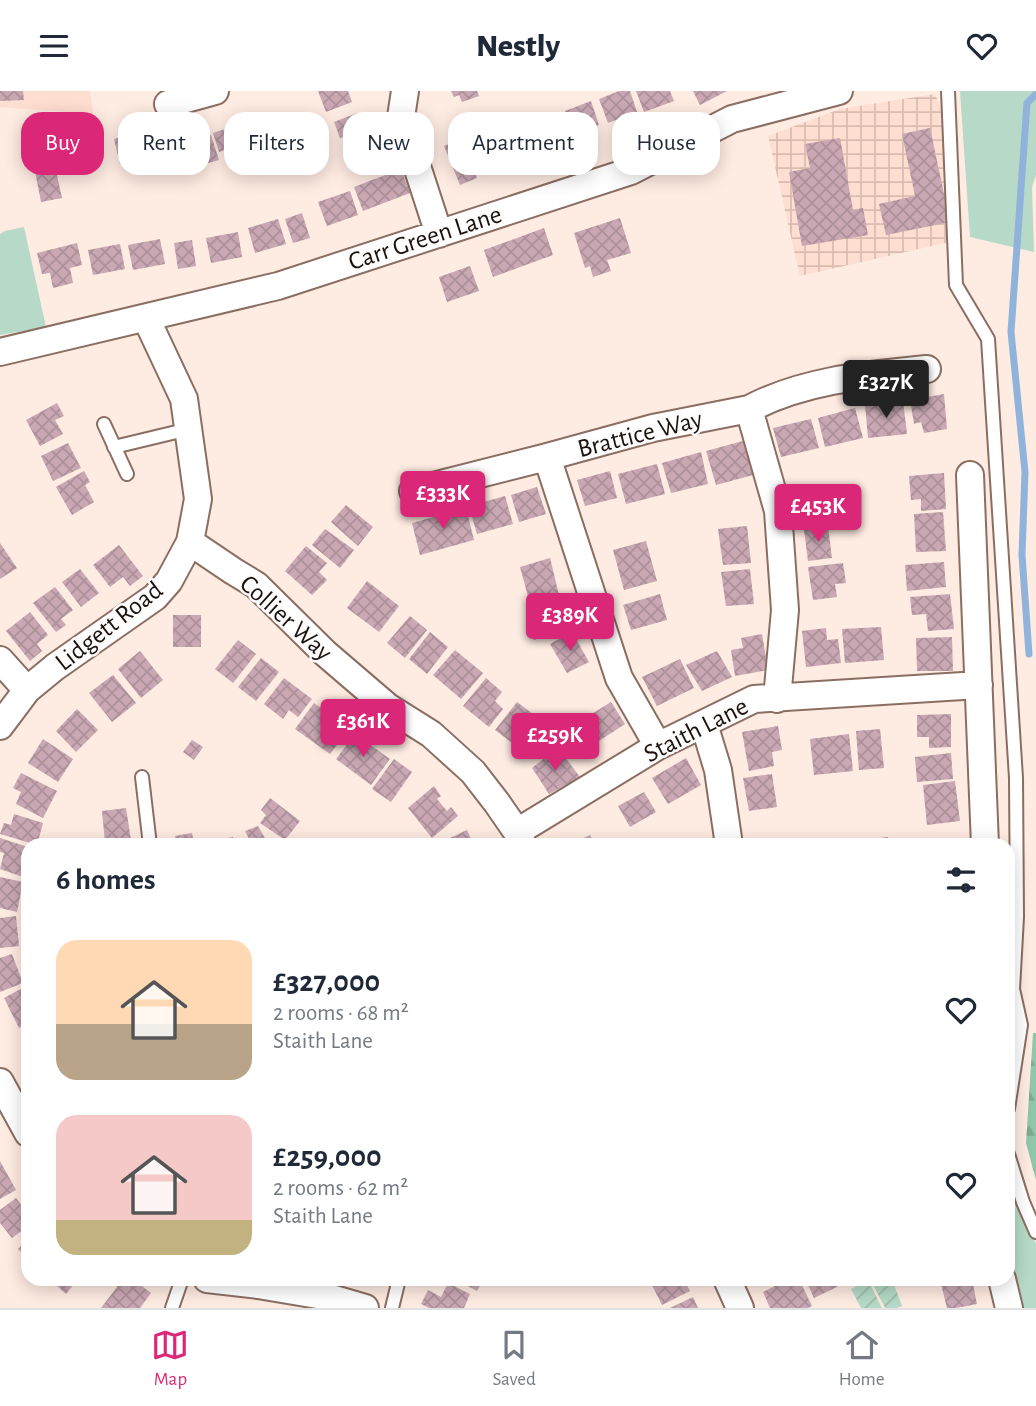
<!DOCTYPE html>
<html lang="en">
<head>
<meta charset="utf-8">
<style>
  body { margin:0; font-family:"Alegreya Sans",sans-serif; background:#f2f2f3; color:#1f2937; height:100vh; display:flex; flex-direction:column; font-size:26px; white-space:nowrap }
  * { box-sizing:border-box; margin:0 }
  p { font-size:23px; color:#747a83 }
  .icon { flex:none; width:38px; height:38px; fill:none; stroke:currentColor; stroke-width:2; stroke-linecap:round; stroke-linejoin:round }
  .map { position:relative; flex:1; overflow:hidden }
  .panel { position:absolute; left:21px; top:747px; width:994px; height:448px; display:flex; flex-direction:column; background:#fff; border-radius:21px; box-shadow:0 4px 18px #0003 }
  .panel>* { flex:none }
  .hud { position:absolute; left:21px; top:21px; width:994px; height:63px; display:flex; gap:14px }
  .price { position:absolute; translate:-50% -60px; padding:0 16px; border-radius:7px; background:#db2777; color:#fff; font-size:23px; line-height:46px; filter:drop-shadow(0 2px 4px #0008) }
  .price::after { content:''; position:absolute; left:50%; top:42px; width:21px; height:16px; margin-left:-10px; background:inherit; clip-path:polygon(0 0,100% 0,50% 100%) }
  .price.on { background:#222; color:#fff }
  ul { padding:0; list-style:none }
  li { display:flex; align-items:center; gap:21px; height:175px; padding:0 35px }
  li span { display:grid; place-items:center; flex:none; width:196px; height:140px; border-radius:21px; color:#555 }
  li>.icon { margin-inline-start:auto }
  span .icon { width:84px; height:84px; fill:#fffc; stroke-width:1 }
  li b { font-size:30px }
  h2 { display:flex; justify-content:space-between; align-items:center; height:84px; padding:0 35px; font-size:30px }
  .chip { padding:0 24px; border-radius:21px; background:#fff; box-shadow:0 4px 18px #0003; font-size:24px; line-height:63px }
  .chip.on { background:#db2777; color:#fff }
  header { display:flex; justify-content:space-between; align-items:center; height:91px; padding:0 35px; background:#fff; font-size:32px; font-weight:800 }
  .tabs { display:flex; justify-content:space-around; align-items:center; height:98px; border-top:2px solid #e0e1e3; background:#fff; font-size:19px; color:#747a83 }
  .tabs a { display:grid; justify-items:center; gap:4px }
  .tabs .on { color:#db2777 }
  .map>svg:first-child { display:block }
  .built { fill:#feded0 }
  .industrial { fill:url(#industrial-grid) }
  .grass { fill:#b6dac7 }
  .forest { fill:url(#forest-firs) }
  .garden { fill:url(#garden-furrows) }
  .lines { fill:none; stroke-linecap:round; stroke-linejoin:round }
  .stream { stroke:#90b3dc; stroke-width:7 }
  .building { fill:url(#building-cross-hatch) }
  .lane-casing { stroke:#8b6e62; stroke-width:16 }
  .street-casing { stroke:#8b6e62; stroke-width:30 }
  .lane { stroke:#fff; stroke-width:12 }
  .street { stroke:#fff; stroke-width:26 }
  .labels { text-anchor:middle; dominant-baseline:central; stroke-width:5; stroke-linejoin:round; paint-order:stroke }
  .street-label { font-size:26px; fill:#1b110c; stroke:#fcfcfc }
</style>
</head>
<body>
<header><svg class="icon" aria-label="menu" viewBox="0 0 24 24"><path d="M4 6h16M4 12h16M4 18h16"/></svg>Nestly<svg class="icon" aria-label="heart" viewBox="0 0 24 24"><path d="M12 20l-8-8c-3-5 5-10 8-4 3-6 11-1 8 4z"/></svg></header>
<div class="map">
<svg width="1036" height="1217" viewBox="0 0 1036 1217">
  <defs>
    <pattern id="industrial-grid" width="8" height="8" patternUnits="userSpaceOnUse" patternTransform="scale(1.75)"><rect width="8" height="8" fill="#feded0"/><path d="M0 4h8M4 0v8" fill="none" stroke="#d9bdb1"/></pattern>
    <pattern id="forest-firs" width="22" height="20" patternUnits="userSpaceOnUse" patternTransform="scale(1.75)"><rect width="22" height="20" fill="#90c6aa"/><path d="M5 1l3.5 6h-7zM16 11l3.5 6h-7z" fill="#7ca991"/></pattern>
    <pattern id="garden-furrows" width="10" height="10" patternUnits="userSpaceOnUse" patternTransform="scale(1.75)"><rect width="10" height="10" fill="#b6dac7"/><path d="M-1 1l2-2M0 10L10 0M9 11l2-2" fill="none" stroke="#9cbaaa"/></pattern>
    <pattern id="building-cross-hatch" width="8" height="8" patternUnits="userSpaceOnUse" patternTransform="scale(1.75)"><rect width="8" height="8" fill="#c9a8b4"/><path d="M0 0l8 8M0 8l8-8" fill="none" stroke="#ac909a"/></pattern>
  </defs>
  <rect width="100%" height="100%" fill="#feebe2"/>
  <path class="built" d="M0,0H90L93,23L0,16Z"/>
  <path class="industrial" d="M935,3L949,36L954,150L800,185L768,45L840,18Z"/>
  <path class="grass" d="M960,0H1036V84L1032,96L1034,161L970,146Z
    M24,136L46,236L0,244V143L5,140Z
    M1008,1078L1036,1153V1217H1020L1008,1182Z"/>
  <path class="forest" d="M1033,942H1036V1089L1026,1052Z"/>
  <path class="garden" d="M870,1188H892L902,1215L897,1217H885Z
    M868,1189L882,1217H861L851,1198Z"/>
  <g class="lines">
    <path class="stream" d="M1029,563L1022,464L1025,381L1011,241L1027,12L1036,3"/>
  </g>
  <path class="building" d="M0,0H23L24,9L0,10Z
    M318,0H348L352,11L326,21Z
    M451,0H477L479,5L462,11L459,4L454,6Z
    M619,0H630L637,21L608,32L599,8Z
    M636,0H670L674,10L644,21Z
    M693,0H727L700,14Z
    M591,10L599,34L574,43L565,20Z
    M283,22L290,46L259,56L252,31Z
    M357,22L361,31L365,30L370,44L355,50L353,43L340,47L334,31Z
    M555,22L564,46L535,57L525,33Z
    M240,33L248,57L227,64L225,59L219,61L213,42Z
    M518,36L527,60L498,71L488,47Z
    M930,37L950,131L886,144L879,113L915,105L902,43Z
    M475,42L482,58L468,64L477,87L460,94L444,55Z
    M131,44L137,69L120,73L114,48Z
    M155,44L161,69L143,73L137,48Z
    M211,44L219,69L201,74L193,50Z
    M840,47L853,119L863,117L868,144L802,155L789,81L810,77L805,53Z
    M52,62L62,107L41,111L32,65Z
    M401,78L410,102L363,120L354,96Z
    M350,100L358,124L327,135L318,111Z
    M302,122L310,147L293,152L285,128Z
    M620,127L631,162L607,169L611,180L593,186L590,175L585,177L574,142Z
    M278,128L286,153L255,162L248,137Z
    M544,137L553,164L493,186L484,159Z
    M238,141L242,166L211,172L206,147Z
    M160,148L165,173L133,179L128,154Z
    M192,149L196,175L178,178L174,152Z
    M77,152L82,174L70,177L73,192L53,197L50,182L42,183L37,162Z
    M120,153L125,178L93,184L88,159Z
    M470,175L479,200L447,211L439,186Z
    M944,303L947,338L924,342L921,331L914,333L910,309Z
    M903,310L907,343L868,347L865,314Z
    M57,312L64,325L55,329L63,343L40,355L26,329Z
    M855,317L863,347L825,356L818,327Z
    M811,328L819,357L781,366L773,337Z
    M743,350L753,384L716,394L706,360Z
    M68,352L81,377L53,390L41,365Z
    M701,361L708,393L671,402L662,372Z
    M657,373L665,403L626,413L618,383Z
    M84,380L90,391L85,394L94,411L72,424L56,396Z
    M610,380L617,407L585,415L577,389Z
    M944,382L946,418L921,420V408L911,409L909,385Z
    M537,396L546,423L519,431L511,404Z
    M823,397L828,432L805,435L797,402Z
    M505,405L513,433L477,443L469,415Z
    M346,414L373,436L358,455L331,431Z
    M466,417L474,449L420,464L412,432Z
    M943,421L946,460L916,461L914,423Z
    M747,435L751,472L723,474L718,438Z
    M828,435L832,467L808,470L804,439Z
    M325,438L354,459L340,477L312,454Z
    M646,450L657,490L624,499L613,459Z
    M0,452L17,477L0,488Z
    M119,454L143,485L130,495L123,486L110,496L93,474Z
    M306,455L327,472L319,481L327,489L312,504L285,480Z
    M550,467L560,508L531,516L520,476Z
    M944,471L946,496L907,500L905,474Z
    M843,472L846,492L835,493L837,506L813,509L808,476Z
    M80,478L99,502L81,516L62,491Z
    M750,478L754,513L726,515L721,481Z
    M367,490L399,515L379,541L347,517Z
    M55,496L73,519L61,528L66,534L56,541L33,512Z
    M660,503L667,529L631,539L623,514Z
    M950,503L954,538L928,540L926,523L912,524L910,506Z
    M562,513L571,538L534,549L526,525Z
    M30,521L48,544L37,553L42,560L30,570L6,540Z
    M173,524H201V556H173Z
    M410,525L427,539L405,567L387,552Z
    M881,536L884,569L845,572L842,538Z
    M826,537L827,549L838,548L841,572L806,576L802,540Z
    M430,541L448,556L427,583L409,568Z
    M572,541L589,571L567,582L550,553Z
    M762,543L768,579L735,585L731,559L743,557L741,547Z
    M952,546L953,580H917L916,547Z
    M238,549L256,563L233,592L215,578Z
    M455,559L483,582L461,608L433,584Z
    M140,560L163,589L141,607L118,578Z
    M717,560L732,586L702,600L686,574Z
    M261,567L279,581L256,610L238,596Z
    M680,568L694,597L657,615L642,586Z
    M113,584L136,612L112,631L89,602Z
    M284,587L312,608L298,626L289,619L283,628L264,613Z
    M486,587L502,601L495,610L503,618L489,636L463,615Z
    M517,611L549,635L527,663L495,639Z
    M611,611L625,633L596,652L582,629Z
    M314,612L349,638L330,663L295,638Z
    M77,618L98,639L76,661L56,640Z
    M951,623V656L929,657V646H917V624Z
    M778,635L782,659L772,661L774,675L749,680L742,641Z
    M880,638L884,677L859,679L856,640Z
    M355,643L390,668L371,694L336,668Z
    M849,643L853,680L814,684L810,648Z
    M43,648L73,668L58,691L28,672Z
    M192,649L203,656L194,669L183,661Z
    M551,662L558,673L565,666L580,686L549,703L532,677Z
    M951,662L953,688L917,691L915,666Z
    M686,667L701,694L668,713L652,687Z
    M394,668L412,681L391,711L372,698Z
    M21,682L57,700L43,727L16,713L21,701L13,697Z
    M772,683L777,716L749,720L743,687Z
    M955,690L960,730L927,734L923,694Z
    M434,695L441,705L437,708L447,720L451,716L458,725L432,747L408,717Z
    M644,701L656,721L630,736L618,715Z
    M270,707L300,730L285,749L260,732L266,724L261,719Z
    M126,717L131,749L105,752L102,720Z
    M14,723L43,732L37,754L0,743L4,732L11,734Z
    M258,735L269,754H242L241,753L249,748L245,740Z
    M467,739L472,750L468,752L469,754H435Z
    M192,742L194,752L208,749L209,754H177L175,745Z
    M590,744L594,752L602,748L605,754H569Z
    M233,746L235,754H211L210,750Z
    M888,746L889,754H864L863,749Z
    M0,747L28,756V781L26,787L0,778L4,762L0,761Z
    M954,747L955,754H929L928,750Z
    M0,786L23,791L17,821L0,817Z
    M16,825L19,855L0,857V827Z
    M12,863L23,892L0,901V867Z
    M28,894V933L19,937L4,907Z
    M0,1070L16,1099L0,1108Z
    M16,1107L28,1123V1135L12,1147L0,1132V1119Z
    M28,1148V1168L18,1158Z
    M49,1188H78L66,1203Z
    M123,1188H133L151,1202L140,1217H101Z
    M455,1188H484L477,1200Z
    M649,1188H684L690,1200L662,1214Z
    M789,1188H799L812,1215L808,1217H770L763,1201Z
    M805,1188H840L843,1193L814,1207Z
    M943,1188H972L977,1213L956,1217H947L940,1189Z
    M448,1192L470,1203L464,1217H429L421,1213L428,1199L441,1206Z
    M693,1206L698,1217H670Z"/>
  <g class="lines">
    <defs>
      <path id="lane" d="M948,0L956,194L988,248L1016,687L1017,826L1013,898L1021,934L1008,1018
        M104,333L127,383
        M114,356L189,338
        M142,686L150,754
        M1008,1063L1023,1111L1036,1141
        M172,1217L182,1188
        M392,1217L399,1188"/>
      <path id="street" d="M405,0L401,26L439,143
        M168,13L215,0
        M0,261L278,195L631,80L732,28L839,0
        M749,318C804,289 866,284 927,278
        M970,384L985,754
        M413,400L547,366
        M190,451L233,480L256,494L325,562L388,616L431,643L473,681L497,712L517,741L523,754
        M0,569L27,599
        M704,633L718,679L729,754
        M0,635L27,599L55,576L155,506L169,490L190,451L198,408L184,308L146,227
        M658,655L619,587L547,366L653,337L749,318L778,420L785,519L777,608
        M517,741L658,655L754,608L979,594
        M0,991L28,1042
        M207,1188L258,1194L324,1205L365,1217
        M727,1188L740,1217
        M1002,1188L1009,1217"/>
    </defs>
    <use href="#lane" class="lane-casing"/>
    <use href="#street" class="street-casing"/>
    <use href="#lane" class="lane"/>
    <use href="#street" class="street"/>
  </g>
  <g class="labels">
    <g class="street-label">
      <text transform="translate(425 147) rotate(-18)">Carr Green Lane</text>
      <text transform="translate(640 343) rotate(-14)">Brattice Way</text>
      <text transform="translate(286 527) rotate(42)">Collier Way</text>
      <text transform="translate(109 535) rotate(-38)">Lidgett Road</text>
      <text transform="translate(696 639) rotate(-27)">Staith Lane</text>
    </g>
  </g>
</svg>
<b class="price on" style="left:886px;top:329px">£327K</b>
<b class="price" style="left:443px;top:440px">£333K</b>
<b class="price" style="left:818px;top:453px">£453K</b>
<b class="price" style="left:570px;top:562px">£389K</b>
<b class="price" style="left:363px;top:668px">£361K</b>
<b class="price" style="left:555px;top:682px">£259K</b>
<div class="hud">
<a class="chip on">Buy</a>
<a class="chip">Rent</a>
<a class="chip">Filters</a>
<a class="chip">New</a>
<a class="chip">Apartment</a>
<a class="chip">House</a>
</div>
<section class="panel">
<h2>6 homes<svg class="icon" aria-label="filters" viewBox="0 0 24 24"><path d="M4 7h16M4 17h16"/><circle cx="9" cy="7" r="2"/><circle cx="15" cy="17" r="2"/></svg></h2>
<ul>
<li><span style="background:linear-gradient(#ffd9b3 60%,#b9a48a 0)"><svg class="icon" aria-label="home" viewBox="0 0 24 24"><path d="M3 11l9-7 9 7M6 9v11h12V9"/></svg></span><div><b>£327,000</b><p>2 rooms · 68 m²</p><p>Staith Lane</p></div><svg class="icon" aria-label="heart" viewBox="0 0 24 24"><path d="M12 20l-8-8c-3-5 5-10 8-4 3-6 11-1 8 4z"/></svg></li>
<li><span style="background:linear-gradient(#f6c9c9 75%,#c2b280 0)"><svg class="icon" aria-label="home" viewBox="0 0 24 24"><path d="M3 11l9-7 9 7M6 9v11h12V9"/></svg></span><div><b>£259,000</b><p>2 rooms · 62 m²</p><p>Staith Lane</p></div><svg class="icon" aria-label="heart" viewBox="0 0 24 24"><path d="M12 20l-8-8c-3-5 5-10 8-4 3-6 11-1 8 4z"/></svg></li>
</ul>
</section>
</div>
<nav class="tabs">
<a class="on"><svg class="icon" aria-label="map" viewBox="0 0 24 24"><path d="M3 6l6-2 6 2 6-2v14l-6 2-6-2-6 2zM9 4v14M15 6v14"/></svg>Map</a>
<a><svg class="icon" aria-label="saved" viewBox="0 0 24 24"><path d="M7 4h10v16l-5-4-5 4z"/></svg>Saved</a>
<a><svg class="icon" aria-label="home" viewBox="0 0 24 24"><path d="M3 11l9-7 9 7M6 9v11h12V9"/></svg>Home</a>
</nav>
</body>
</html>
